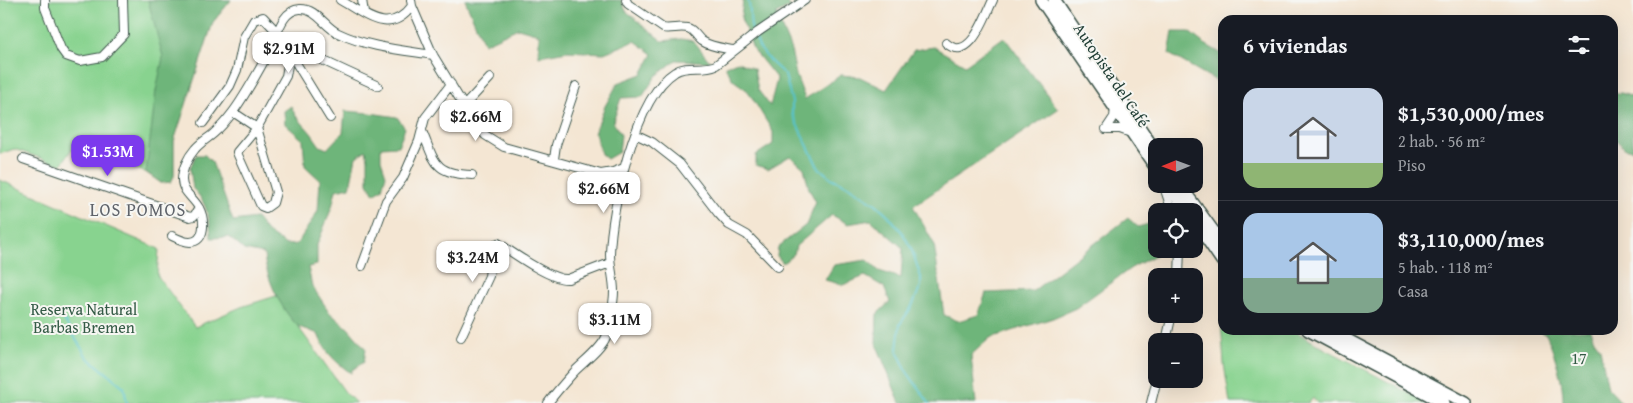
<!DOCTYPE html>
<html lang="es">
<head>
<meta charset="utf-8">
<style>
  body { margin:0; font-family:"Gentium Book Plus",serif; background:#242831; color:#f1f3f6; height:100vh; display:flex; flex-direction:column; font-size:19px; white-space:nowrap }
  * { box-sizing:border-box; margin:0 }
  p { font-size:16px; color:#9ea1a6 }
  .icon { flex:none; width:28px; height:28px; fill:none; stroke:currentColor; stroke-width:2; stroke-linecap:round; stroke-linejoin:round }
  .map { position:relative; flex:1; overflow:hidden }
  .drawer { position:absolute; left:1218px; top:15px; width:400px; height:320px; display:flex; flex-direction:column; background:#171b24; border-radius:15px; box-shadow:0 5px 20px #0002 }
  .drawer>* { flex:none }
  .needle { width:32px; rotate:269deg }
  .tools { position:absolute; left:1148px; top:138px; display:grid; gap:10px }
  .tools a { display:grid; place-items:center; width:55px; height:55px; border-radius:10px; background:#171b24; box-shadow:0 5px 20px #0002; font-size:25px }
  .price { position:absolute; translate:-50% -42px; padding:0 11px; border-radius:10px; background:#fff; color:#222; font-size:16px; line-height:32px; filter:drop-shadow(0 1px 2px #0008) }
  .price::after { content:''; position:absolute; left:50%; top:30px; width:15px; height:11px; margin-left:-8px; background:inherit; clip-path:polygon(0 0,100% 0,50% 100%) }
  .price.active { background:#7c3aed; color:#fff }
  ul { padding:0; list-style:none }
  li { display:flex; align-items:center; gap:15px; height:125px; padding:0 25px }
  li+li { border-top:1px solid #363941 }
  li span { display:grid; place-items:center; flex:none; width:140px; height:100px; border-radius:15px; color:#555 }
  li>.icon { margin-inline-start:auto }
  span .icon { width:60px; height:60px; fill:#fffc; stroke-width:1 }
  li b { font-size:21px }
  h2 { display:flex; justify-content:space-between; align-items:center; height:60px; padding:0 25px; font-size:21px }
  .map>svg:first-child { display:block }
  .green { fill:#88d38f; stroke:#548862 }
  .forest { fill:#6eb57a; stroke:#467957 }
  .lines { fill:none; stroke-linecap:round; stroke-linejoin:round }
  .stream { stroke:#57c4cc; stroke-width:2 }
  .minor-casing { stroke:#3f564c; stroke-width:10 }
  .highway-casing { stroke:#3f564c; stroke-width:14 }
  .minor { stroke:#fff; stroke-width:8 }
  .highway { stroke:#fff; stroke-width:11 }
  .labels { text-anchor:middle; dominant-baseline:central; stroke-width:4; stroke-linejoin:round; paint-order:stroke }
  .street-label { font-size:16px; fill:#1f3d34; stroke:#f6f6f2 }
  .park-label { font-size:16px; fill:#345b46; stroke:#f6f6f2 }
  .neighbourhood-label { font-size:18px; letter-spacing:1px; fill:#5f636a; stroke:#f6f6f2 }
</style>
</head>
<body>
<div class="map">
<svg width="1633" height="403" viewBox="0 0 1633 403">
  <rect width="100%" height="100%" fill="#f6f6f2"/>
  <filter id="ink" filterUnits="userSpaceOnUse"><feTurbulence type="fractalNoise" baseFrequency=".02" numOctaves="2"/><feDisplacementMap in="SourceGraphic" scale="10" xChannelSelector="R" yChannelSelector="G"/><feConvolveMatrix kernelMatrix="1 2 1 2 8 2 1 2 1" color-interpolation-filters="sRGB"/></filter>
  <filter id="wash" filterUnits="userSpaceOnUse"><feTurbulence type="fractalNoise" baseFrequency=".0096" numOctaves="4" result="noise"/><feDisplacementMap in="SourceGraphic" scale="20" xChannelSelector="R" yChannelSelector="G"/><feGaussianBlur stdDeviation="1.12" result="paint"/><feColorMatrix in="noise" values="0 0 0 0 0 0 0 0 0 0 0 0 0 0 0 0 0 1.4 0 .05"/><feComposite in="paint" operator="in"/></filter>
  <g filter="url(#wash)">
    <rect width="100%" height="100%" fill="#f4e6d3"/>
    <path class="green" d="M0,0H231L213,22L174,141V176L171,182L161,183L145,172L71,150L61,165L14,149L0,154Z
      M0,180L159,249L157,275L195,327L241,307L276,296L345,392L356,403H0Z
      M1222,320V330H1293L1320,346L1428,403H1317L1313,398L1309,403H1230L1224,364L1221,321Z"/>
    <path class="forest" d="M148,0H231L213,22L174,141V176L171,182L161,183L146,172L156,91L163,57Z
      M465,0H621L626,11L662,41L681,39L694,41L710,62L676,60L656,76L642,97L621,98L613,122L621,135L619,152L607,159L601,154L595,132L605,106L618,83L642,74L653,54L635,41L604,53L567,51L539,56V34L518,28L484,44Z
      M743,0H785L790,7L776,14L791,50L796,75L805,99L841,75L860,77L886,90L914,50L934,47L965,65L1004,37L1058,109L913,206L934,244L944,315L958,321L978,315L986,293L1033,291L1128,218L1138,227L1156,222V249H1163V251L1131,268L1076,308L1053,318L990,338L971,355L976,403H900L876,343L877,314L890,302L884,287L865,276L843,285L825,280L834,265L867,260L879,271L901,278L903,248L871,220L848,224L832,215L796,246L794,254L783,263L777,256L778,247L806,225L816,202L809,189L804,168L790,156L768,169L756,165V155L773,144V132L748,91L733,80L725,66L738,62L754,69L758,90L770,106L777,79L753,49L741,18Z
      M1173,32H1189L1203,43L1222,54V84L1169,54Z
      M1621,93L1633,97V150L1624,148L1613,137V94Z
      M291,106L296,116L311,133L320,146L327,149L343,132L345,111L370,113L397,117L405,128L398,146L381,147V160L386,175L382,189L374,194L368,183V159L366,150L356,157L350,187L336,190L332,207L317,245V265L308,267L312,286L330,313L348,328L366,349L364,362L352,370L351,373C335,362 325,352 318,334C312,331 301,329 297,325C281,310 265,275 264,254L244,250L229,237L211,238C210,220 207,202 193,189L190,168L196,155H205L212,162L233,221L256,218L267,232L286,245L297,244L318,211L320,180L305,166L303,140L285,124L284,111Z
      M1536,330H1590L1594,340L1600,348L1608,388L1622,403H1563C1564,382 1554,352 1546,334Z"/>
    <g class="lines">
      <path class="stream" d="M748,0C752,11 748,22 753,32
        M756,39L759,47L769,60L785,75L792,102V114L818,167L831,178L848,186L876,204L887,214L902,232L911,248L921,277V286L911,308L900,324L897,350L907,372L929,403
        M64,320L87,357L124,387L127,403"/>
    </g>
  </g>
  <g filter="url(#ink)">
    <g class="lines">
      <defs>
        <path id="minor" d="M45,0V8L61,49L66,56L80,61L102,57L124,34L123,0
          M340,0C365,14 389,37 412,6
          M362,0L364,13
          M411,0L412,6L433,55L464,106L485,135L504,147L601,174L613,172L624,168
          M626,0L628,4L663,28C671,30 682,25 690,29C695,32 698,38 702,41C711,47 723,48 733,50
          M283,42L378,86
          M946,43C970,64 985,16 993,0
          M464,106L490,78
          M233,112L257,128L237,152L238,155L261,206L266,208L273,203L276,192L257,128L286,76L288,65V51
          M203,123L230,86L237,70L244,37L254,20L263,17L277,32L330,118
          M1106,129H1120L1131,133
          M1106,129L1114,117L1115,108
          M422,131C435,162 434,174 472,175
          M635,134L652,142L680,164L718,213L729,225L747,235L778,267
          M23,159L190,217L194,216L199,208
          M554,159L556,145L576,86
          M1163,184L1172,211
          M172,236C178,239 184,242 190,242C206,242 205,219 199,208C194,198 182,192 182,180C182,169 188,157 195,149C200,143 207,139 213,134C220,128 227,120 233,112C247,93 259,70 270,50C277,37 281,10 300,9C316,8 325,27 338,33C367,47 401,50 433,55
          M362,266L386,201L403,178L419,141L425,118L451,84
          M1179,276L1180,249
          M461,337L489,276L493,248L498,243C513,253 552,281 568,279L610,263
          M1166,341L1172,314
          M548,403C556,392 566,381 575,371C584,362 602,348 606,337C609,329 614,301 614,292C614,279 610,267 610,254C611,209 635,97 675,72C687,64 703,71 716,65L758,32L805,0
          M1151,403L1157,379"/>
        <path id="highway" d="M1041,0L1156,168
          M1054,0L1156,152
          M1167,184L1187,211
          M1179,184L1222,243
          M1194,220L1222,261
          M1308,330L1444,403
          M1329,330L1466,403"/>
      </defs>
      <use href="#minor" class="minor-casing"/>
      <use href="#highway" class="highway-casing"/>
      <use href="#minor" class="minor"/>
      <use href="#highway" class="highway"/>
    </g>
  </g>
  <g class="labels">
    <g class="street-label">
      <text transform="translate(1112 75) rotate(56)">Autopista del Café</text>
    </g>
    <g class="park-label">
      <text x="84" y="309">Reserva Natural<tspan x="84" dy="18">Barbas Bremen</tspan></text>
      <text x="1579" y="358">17</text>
    </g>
    <g class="neighbourhood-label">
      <text x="138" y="209">LOS POMOS</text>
    </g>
  </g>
</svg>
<div class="tools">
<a><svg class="needle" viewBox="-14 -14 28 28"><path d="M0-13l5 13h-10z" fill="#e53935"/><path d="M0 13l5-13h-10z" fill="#9ea1a6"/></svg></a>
<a><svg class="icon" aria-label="locate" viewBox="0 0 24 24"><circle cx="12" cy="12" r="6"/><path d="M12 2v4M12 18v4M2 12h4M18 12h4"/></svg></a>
<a>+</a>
<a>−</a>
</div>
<b class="price" style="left:289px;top:74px">$2.91M</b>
<b class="price" style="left:476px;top:142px">$2.66M</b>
<b class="price active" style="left:108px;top:177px">$1.53M</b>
<b class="price" style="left:604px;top:214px">$2.66M</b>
<b class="price" style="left:473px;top:283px">$3.24M</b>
<b class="price" style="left:615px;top:345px">$3.11M</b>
<section class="drawer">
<h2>6 viviendas<svg class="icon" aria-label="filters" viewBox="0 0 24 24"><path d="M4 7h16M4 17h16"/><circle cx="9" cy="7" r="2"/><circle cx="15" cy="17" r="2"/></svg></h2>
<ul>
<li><span style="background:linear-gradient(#c9d6e8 75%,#8fb573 0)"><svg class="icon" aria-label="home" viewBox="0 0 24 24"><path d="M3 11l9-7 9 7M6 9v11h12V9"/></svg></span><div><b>$1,530,000/mes</b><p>2 hab. · 56 m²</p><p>Piso</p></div></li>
<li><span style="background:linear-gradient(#a9c7e8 65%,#7fa58c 0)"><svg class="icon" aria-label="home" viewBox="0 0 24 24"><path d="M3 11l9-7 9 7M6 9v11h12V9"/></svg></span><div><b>$3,110,000/mes</b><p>5 hab. · 118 m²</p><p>Casa</p></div></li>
</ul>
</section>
</div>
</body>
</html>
